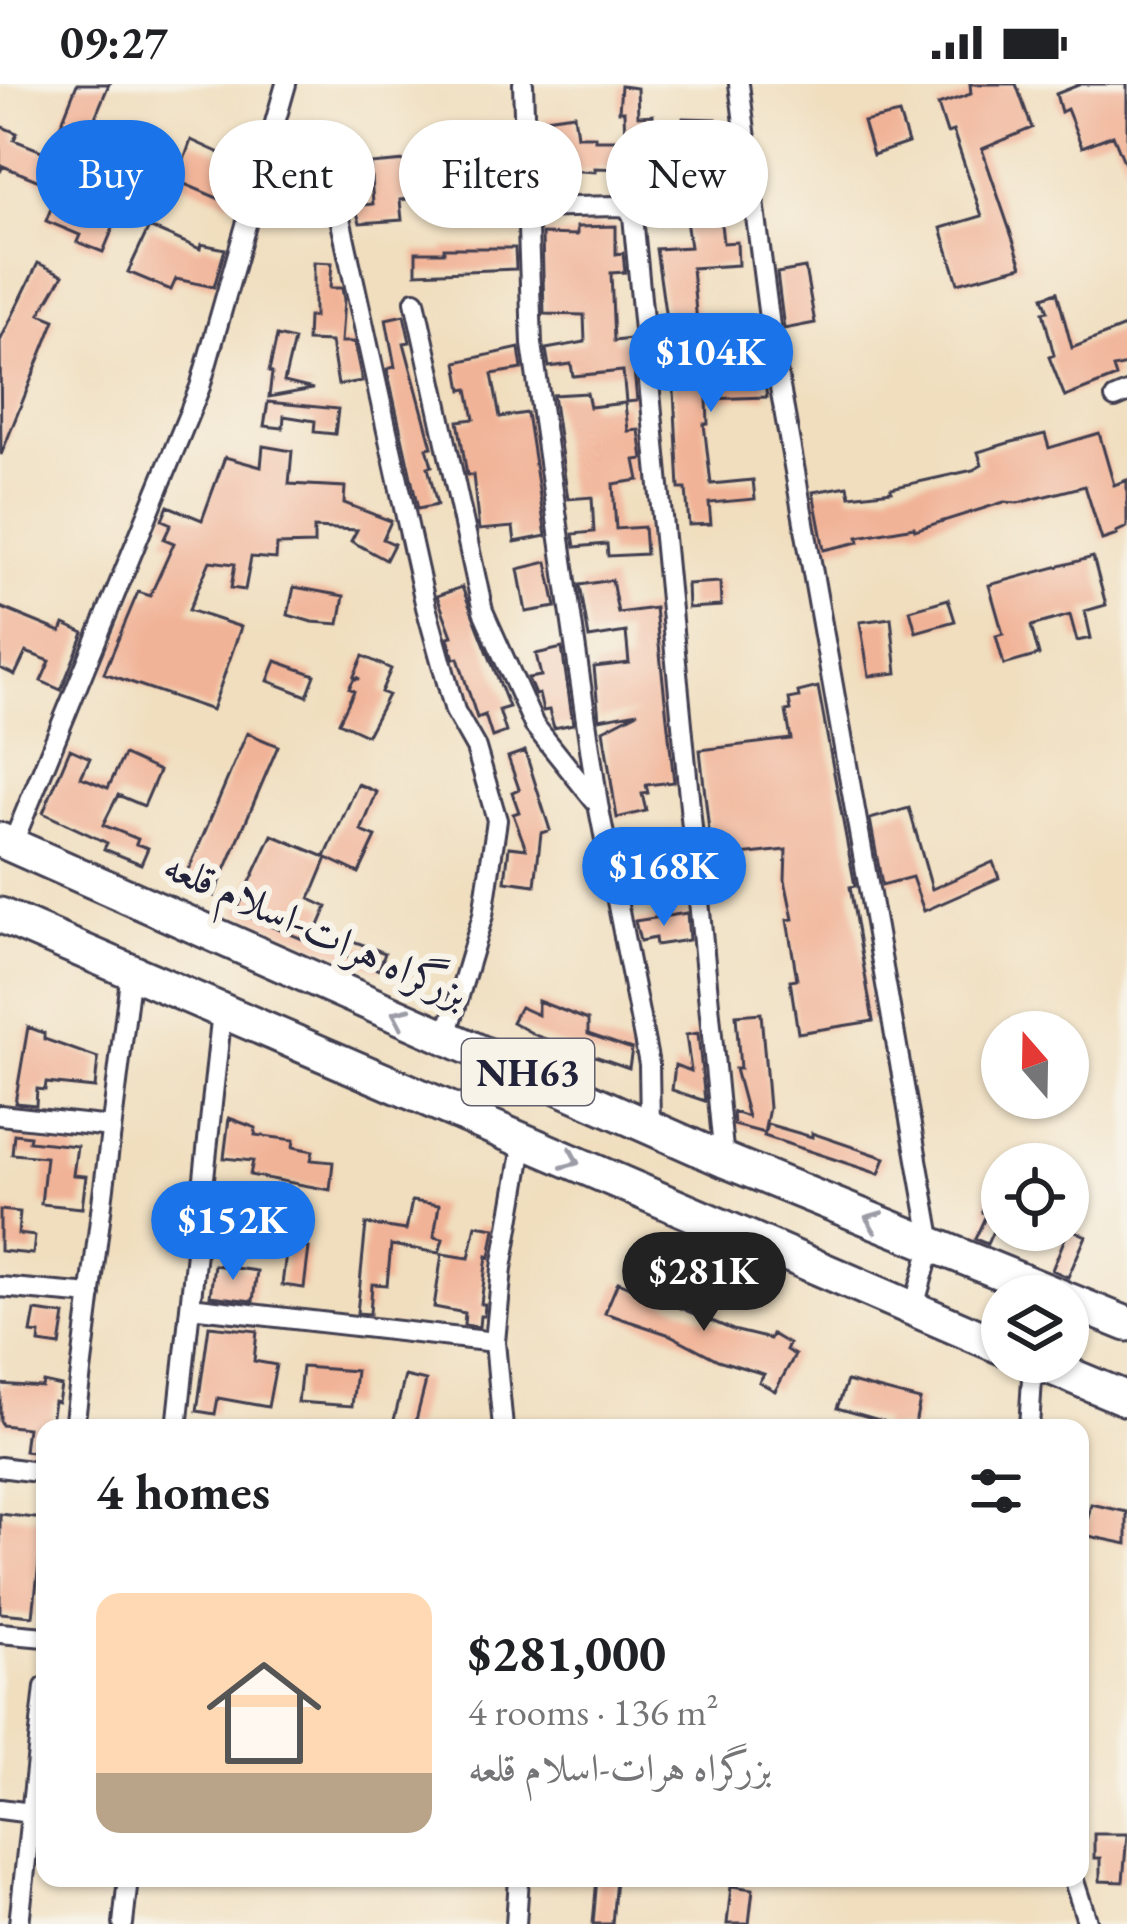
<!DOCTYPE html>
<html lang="en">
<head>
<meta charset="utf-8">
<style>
  body { margin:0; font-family:"EB Garamond",Amiri,serif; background:#f6f6f6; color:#202124; height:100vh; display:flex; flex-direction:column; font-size:45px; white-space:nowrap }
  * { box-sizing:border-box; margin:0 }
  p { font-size:39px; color:#757577 }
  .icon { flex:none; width:66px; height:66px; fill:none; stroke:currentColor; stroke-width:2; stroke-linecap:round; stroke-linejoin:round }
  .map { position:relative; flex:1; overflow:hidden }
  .side { position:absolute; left:36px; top:1335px; width:1053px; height:468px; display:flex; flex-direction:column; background:#fff; border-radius:24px; box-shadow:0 3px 9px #0004 }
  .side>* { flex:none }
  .hud { position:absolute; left:36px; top:36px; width:1056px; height:108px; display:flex; gap:24px }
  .needle { width:78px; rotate:340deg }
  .controls { position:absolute; left:981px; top:927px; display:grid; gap:24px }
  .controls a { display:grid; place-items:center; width:108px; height:108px; border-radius:50%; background:#fff; box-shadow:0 3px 9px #0004; font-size:60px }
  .price { position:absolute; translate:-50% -102px; padding:0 27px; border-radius:42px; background:#1a73e8; color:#fff; font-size:39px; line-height:78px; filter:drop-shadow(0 3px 6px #0008) }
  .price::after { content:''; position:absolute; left:50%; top:72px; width:36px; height:27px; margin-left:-18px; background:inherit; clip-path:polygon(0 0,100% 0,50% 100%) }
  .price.active { background:#222; color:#fff }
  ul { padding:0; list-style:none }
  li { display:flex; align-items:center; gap:36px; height:300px; padding:0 60px }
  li+li { border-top:3px solid #e0e0e0 }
  li span { display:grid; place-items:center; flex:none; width:336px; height:240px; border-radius:24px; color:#555 }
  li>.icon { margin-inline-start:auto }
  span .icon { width:144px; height:144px; fill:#fffc; stroke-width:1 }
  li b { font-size:51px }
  h2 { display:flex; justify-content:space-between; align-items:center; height:144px; padding:0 60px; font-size:51px }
  .tag { padding:0 42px; border-radius:54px; background:#fff; box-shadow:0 3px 9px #0004; font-size:42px; line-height:108px }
  .tag.active { background:#1a73e8; color:#fff }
  .status { display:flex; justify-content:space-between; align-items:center; height:84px; padding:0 60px; background:#fff; direction:ltr }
  .status svg { height:33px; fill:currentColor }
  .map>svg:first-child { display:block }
  .building { fill:#f1b397 }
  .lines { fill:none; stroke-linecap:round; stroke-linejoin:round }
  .minor-casing { stroke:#413e4f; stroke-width:24 }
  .trunk-casing { stroke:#413e4f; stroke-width:39 }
  .minor { stroke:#fff; stroke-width:18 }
  .trunk { stroke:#fff; stroke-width:33 }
  .oneway { stroke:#9c9ca7 }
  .labels { text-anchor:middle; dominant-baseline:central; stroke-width:12; stroke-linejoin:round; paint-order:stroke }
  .shield { fill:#f7f3e8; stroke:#62616f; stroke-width:3 }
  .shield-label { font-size:39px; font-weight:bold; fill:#22223b }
  .street-label { font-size:42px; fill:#22223b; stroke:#f7f3e8 }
</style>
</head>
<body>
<div class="status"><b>09:27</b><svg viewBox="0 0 49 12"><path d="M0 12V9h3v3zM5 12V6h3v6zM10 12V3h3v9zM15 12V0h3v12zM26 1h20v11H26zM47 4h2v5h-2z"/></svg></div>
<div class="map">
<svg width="1127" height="1840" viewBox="0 0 1127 1840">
  <rect width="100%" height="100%" fill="#f7f3e8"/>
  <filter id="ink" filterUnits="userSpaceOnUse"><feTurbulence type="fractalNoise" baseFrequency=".00833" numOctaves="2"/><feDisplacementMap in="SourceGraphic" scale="24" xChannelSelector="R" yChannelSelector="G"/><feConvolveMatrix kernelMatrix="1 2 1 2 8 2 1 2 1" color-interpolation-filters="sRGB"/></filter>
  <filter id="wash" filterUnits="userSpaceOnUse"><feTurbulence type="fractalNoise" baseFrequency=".004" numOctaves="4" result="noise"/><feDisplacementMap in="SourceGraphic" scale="48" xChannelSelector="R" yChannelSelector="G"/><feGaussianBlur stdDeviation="2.7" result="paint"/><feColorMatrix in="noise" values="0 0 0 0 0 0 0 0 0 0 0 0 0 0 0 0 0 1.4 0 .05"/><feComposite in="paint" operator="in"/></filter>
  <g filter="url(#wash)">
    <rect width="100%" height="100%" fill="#f0debe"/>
    <g id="blocks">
      <path class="building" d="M77,0H109L70,93L49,85L44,99L3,82L0,88V42L17,49L14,56L49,70Z
        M970,0H1016L1032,44L982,65L1022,182L958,199L941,144L982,132L953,47L947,49L938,21L971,10Z
        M1081,0H1127V85L1113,51L1082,63L1067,25L1061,28L1056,10Z
        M621,2L637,4L638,32L653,31L654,63L678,62L683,34L716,35L718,81H715L723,159L737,158L738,181L692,184L697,239L667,242L656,165L690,163L683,116L705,114L703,81L652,82V86L595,84V88L549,85L545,34L574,30L577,52H595V56H625L624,27H619Z
        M899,30L908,59L873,71L863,38Z
        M117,52L183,79L191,56L246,81L229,119L173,95L161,127L97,104Z
        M302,72L326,77L324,106L296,99Z
        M464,73L483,122L460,131L442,82Z
        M406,77L407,115L400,116L402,136L360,139L355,122L373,120L370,80Z
        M56,112L116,137L103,168L77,158L80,151L46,137Z
        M616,142V170L623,169L625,188L611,189L614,257L631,255L637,317L626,318L623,287L573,292L571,280L549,283L546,265L585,258L584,231L544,230L542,150L577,151V143Z
        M149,143L200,165L201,160L225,165L214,203L176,195L171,206L128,188Z
        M444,164H515L516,185L416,189V168H444Z
        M314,178L332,179L330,204H342L344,216L341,258H354L362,297L338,301L331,258L307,257L308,233H314Z
        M38,179L63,191L40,230L55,236L1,371L0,257Z
        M805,184L815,239L784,245L777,189Z
        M1057,208L1072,264L1127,242V281L1113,284L1116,293L1065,313L1049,273L1054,271L1043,228L1048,227L1043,213Z
        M404,231L410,258L404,259L432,363L427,364L432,382L428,383L437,421L418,425L387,285L395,283L386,235Z
        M277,252L294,256L284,298L313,305L269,313L272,289L269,288Z
        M758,253L767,313L707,315L708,340H704L711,400L753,396L755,415L709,419L711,440L689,441L686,405H679L672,267L708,263L707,258Z
        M519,264L522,285L492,290L500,333L527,329L546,452L515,458L513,443L479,446L473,391H467L458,337L474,335L468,305L462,306L457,278Z
        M587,309L590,323L625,319L628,347L639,346L643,375L635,376L639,396L613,400L616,445L644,443L646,470L608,472L607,460L575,463L573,450L594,448L592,413L568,415L553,311Z
        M268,318L338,325L335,350L314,348L315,337L284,332L283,344L264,342Z
        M1099,349L1114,401L1127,396V443L1116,448L1117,451L1102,456L1085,402L1018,419L1004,418L915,446L914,443L858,453L859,458L824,466L813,408L848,402L850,412L892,407L891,404L973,386L982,381L978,368L1008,359L1045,350L1049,364Z
        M263,362L292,367L289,400L345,403L344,419L391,437L383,455L394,460L386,476L351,457L357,446L314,444V460L277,461L276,475L251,473L245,506L231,504L235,480L210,477L189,526L241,543L212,626L104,589L138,508L150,512L174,459L164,455L171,440L162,436L168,422L202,436L225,373L261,383Z
        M1093,473L1106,521L1085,527L1091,554L1077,557L1070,531L1031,542L1039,571L1004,581L996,552L1003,550L989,501Z
        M547,478L556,523L526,528L518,485Z
        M612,496L618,529L655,524L674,698L646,701L648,709L642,710L646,727L617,734L603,646L638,628L599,635L594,583L629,579L626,548L589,554L580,501Z
        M720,498L721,522L688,524L687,500Z
        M294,503L344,512L339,540L312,538L288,531Z
        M462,503L509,623L499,626L506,648L492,653L485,631L477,634L458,574L454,575L448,553L452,552L437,512Z
        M948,515L955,537L916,548L910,526Z
        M0,523L61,548L64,540L84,549L61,606L41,597L50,577L26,568L15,591L0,584Z
        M891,534L897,589L869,592L860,538Z
        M562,564L573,640L554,644L549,626L543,627L539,610L535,611L528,594L541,592L536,570Z
        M363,572L391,585L381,608L388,611L367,651L339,638L354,607L349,604L354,595H360L354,592Z
        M276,577L315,591L307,612L268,597Z
        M818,603L855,802L850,803L873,937L798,949L790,896L797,895L787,836L793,835L785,796L786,766L712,774L700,666L791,655L786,627L791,626L789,615L799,613L798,608Z
        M247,649L278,662L214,812L183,799Z
        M70,665L90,674L81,693L108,704L124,671L159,687L144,722L118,711L103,741L138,755L136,760L148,764L141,780L104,765L107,759L43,729Z
        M525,667L550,746L541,749L535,801L505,797L509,763L526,765L513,730L519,728L512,708L519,705L508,673Z
        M358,700L377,708L361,747L376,753L359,789L327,774L310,815L327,823L318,844L385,869L379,886L236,828L272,751L325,773Z
        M909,724L932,805L993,778L999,794L924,827L912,793L882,801L870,735Z
        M687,829L689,856L656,861L655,854L640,857L635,837Z
        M538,917L588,936V950L632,965L629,984L537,952L512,938L520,923L538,931Z
        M761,929L769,1024L764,1049L734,1041L733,1028L748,1033L735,985H740L736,931Z
        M28,943L44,949V955L98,974L95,1004L46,999L45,1006L37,1005L36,1021L15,1019Z
        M698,949V950L705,1017L672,1006L675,981L691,987L686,951Z
        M229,1034L256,1044L255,1051L294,1056L293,1063L313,1067L311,1076L333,1078L330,1106L250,1091L253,1077L224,1074Z
        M767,1040L812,1053V1049L885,1074L879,1090L764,1052Z
        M14,1050L30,1052L29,1057L77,1062L73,1091L86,1092L82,1124L41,1120L46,1073L12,1070Z
        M991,1102L1002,1106V1127L987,1160L975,1155L987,1129L982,1128Z
        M220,1117L263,1120L261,1149L217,1145Z
        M412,1117L439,1121L434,1153L443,1155L439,1169L391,1161L387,1201L372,1200L370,1230L357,1229L366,1140L406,1146Z
        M0,1126L20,1128L18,1150L35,1152L33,1170L0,1167Z
        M476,1141L495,1144L490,1173L487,1172L481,1220H485L484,1232H480L479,1243L464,1241L465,1229L434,1223L442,1170L469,1174Z
        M1069,1144L1086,1152L1068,1193L1052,1186Z
        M287,1161L309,1164L304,1204L282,1201Z
        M214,1181L257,1187L253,1217L210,1212Z
        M618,1198L733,1246L770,1255L772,1250L789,1260L786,1266L795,1271L775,1307L759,1298L764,1290L718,1276L670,1251L605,1229Z
        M35,1227L65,1231L60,1262L39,1259L40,1250L31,1249Z
        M209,1242L257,1247L254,1277L276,1281L268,1323L218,1314L215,1330L197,1327Z
        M302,1283L356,1287L352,1322L298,1318Z
        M405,1292L426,1297L414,1344H392Z
        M847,1297L920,1316L914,1344H881L883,1337L837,1324Z
        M43,1298L61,1302L58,1318L54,1317L50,1344H45V1370L24,1367L27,1344L2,1341L0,1337V1300L42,1303Z
        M1091,1420L1127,1428V1460L1084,1451Z
        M0,1430L44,1435L33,1532L0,1529Z
        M1094,1750H1127L1123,1798L1100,1797V1774H1094Z
        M597,1794L616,1795L612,1840H593Z
        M731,1802L753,1805L749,1840H727Z"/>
    </g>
  </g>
  <g filter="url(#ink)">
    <use href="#blocks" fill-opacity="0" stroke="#413e4f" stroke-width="3"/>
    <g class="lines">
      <defs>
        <path id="minor" d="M523,0L532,260L598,720L649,980L650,1042
          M739,0L772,258L932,1160L913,1226
          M340,58L338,125L426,523L455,627L476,664L497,736L483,831L447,952
          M528,124L617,122L627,123L633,132L724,1076
          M415,217L483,527L534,641L595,717
          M1115,314L1127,309
          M12,761L200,303L286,0
          M0,1031L111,1043
          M0,1203L91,1211
          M190,1223L495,1258
          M74,1344L131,887
          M177,1344L222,927
          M503,1344L495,1258L502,1184L524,1056
          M1029,1344L1033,1278
          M0,1383L45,1389
          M0,1549L45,1553
          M0,1725L31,1729
          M1073,1794L1088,1840
          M19,1840L45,1603
          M123,1840L128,1794
          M516,1840L519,1794"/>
        <path id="trunk" d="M0,756L724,1076L1059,1212
          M0,831L1002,1263
          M1068,1216L1127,1240
          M1038,1278L1127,1315"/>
      </defs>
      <use href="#minor" class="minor-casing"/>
      <use href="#trunk" class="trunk-casing"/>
      <use href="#minor" class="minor"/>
      <use href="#trunk" class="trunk"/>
    </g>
    <defs><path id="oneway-chevron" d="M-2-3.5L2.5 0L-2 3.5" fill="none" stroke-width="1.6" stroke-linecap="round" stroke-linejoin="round" transform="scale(3)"/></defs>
    <g class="oneway">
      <use href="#oneway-chevron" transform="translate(400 932) rotate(-156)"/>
      <use href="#oneway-chevron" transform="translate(571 1076) rotate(23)"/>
      <use href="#oneway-chevron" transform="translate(873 1136) rotate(-158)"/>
    </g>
  </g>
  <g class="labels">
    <rect class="shield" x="462" y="955" width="132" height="66" rx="9"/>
    <g class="shield-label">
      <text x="528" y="988">NH63</text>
    </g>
    <g class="street-label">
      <text transform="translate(316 845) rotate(24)">بزرگراه هرات-اسلام قلعه</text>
    </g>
  </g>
</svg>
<div class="controls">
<a><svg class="needle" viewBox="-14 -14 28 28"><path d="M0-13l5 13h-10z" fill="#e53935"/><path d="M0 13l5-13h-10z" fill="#757577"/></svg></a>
<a><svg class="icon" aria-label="locate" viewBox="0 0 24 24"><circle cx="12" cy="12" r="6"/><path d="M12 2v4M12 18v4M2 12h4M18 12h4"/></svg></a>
<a><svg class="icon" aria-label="layers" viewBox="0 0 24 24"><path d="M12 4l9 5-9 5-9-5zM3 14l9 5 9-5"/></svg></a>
</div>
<b class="price" style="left:711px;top:331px">$104K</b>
<b class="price" style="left:664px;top:845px">$168K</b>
<b class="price" style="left:233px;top:1199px">$152K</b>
<b class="price active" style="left:704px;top:1250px">$281K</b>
<div class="hud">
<a class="tag active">Buy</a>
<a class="tag">Rent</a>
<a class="tag">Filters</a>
<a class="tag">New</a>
</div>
<section class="side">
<h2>4 homes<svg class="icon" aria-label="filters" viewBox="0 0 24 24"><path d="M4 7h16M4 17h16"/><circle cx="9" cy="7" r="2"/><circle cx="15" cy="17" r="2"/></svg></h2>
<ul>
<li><span style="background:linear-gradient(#ffd9b3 75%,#b9a48a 0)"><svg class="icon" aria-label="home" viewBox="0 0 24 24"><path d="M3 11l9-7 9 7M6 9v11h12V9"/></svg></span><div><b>$281,000</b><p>4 rooms · 136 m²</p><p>بزرگراه هرات-اسلام قلعه</p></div></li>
</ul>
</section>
</div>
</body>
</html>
